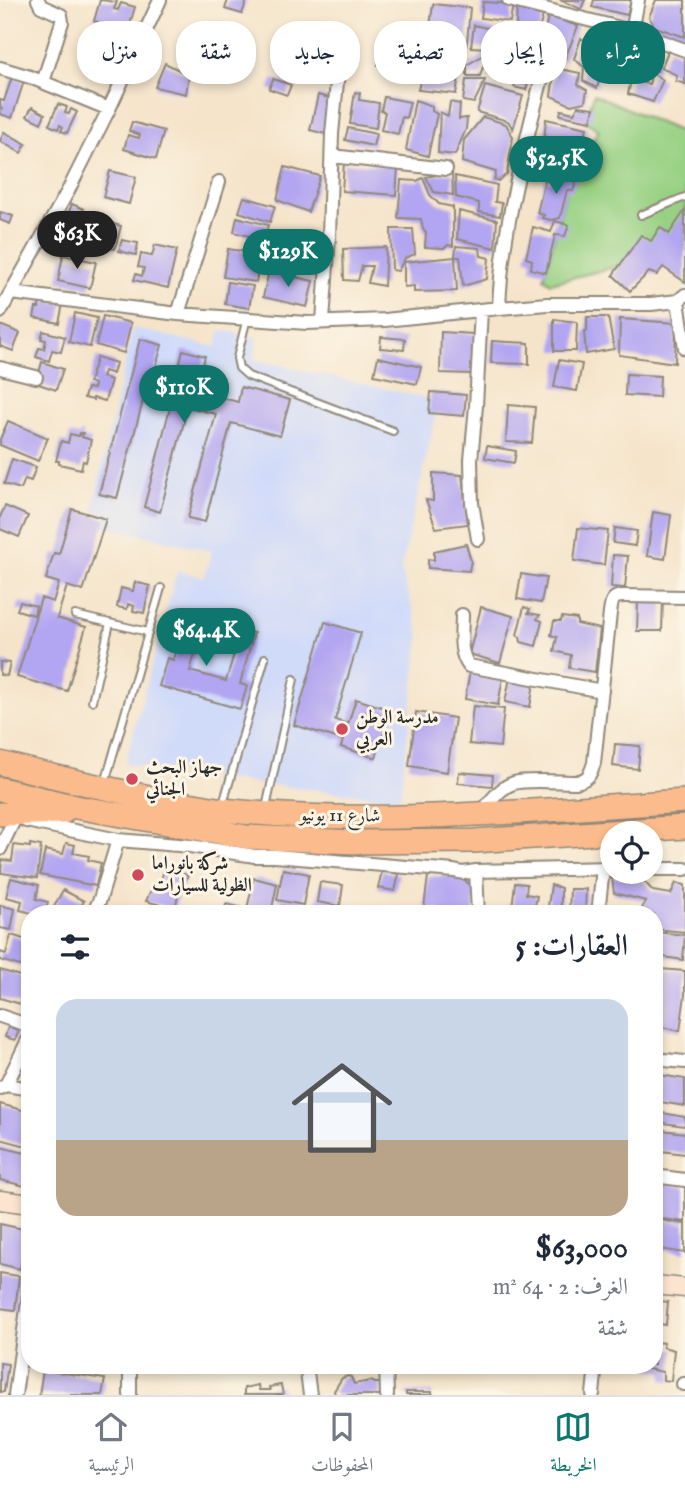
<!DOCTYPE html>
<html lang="ar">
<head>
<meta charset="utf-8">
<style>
  body { margin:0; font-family:"IM FELL English",Amiri,serif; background:#f2f2f3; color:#1f2937; direction:rtl; height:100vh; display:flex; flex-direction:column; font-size:26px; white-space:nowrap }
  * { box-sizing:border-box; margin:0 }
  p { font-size:23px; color:#747a83 }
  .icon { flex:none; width:38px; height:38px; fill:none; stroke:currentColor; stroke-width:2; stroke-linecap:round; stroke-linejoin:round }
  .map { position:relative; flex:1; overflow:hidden; direction:ltr }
  .panel { position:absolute; left:21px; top:905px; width:642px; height:469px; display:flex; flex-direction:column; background:#fff; border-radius:28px; box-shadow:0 4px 10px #0003; direction:rtl }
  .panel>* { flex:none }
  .guide { position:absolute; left:21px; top:21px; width:644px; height:63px; direction:rtl; display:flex; gap:14px }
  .controls { position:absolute; left:600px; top:821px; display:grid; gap:14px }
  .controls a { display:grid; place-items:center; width:63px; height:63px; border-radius:50%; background:#fff; box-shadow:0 4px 10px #0003; font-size:35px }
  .price { position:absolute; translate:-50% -60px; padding:0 16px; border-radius:24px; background:#0f766e; color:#fff; font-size:23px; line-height:46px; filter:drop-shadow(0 2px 4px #0008) }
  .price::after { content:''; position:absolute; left:50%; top:42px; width:21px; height:16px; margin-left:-10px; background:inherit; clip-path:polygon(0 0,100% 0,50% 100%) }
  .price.active { background:#222; color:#fff }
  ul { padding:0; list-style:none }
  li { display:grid; align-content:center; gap:14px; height:371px; padding:0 35px }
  li span { display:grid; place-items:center; height:217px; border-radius:21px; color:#555 }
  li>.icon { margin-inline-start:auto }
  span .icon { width:126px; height:126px; fill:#fffc; stroke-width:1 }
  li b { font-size:30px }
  h2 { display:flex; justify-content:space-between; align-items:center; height:84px; padding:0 35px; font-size:30px }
  .chip { padding:0 24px; border-radius:28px; background:#fff; box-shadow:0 4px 10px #0003; font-size:24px; line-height:63px }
  .chip.active { background:#0f766e; color:#fff }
  .tab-bar { display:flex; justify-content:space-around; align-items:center; height:98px; border-top:2px solid #e0e1e3; background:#fff; font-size:19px; color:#747a83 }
  .tab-bar a { display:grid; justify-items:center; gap:4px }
  .tab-bar .active { color:#0f766e }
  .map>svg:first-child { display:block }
  .built { fill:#d0daf9 }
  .green { fill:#99d184; stroke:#627e58; stroke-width:2 }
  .building { fill:#b2a5f1 }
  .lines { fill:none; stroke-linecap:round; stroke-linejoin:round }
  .lane-casing { stroke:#90887a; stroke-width:10 }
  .street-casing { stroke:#90887a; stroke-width:16 }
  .secondary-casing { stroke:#90887a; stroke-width:21 }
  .highway-casing { stroke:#90887a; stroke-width:26 }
  .lane { stroke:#fff; stroke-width:6 }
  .street { stroke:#fff; stroke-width:12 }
  .secondary { stroke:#fde4d1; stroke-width:18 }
  .highway { stroke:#fbbb8c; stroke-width:23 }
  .poi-dot { fill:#d1495b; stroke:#fcf5e5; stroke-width:2.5 }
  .labels { text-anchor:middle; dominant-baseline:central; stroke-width:6; stroke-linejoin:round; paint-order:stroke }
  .poi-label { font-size:19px; font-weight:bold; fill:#2b2b2b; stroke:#fcf5e5; text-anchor:start }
  .street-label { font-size:19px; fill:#2b2b2b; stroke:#fcf5e5 }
</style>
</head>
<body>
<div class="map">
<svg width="685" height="1395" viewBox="0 0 685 1395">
  <rect width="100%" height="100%" fill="#fcf5e5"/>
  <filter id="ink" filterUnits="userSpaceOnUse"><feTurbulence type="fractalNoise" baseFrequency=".0143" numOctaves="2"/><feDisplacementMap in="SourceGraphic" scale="14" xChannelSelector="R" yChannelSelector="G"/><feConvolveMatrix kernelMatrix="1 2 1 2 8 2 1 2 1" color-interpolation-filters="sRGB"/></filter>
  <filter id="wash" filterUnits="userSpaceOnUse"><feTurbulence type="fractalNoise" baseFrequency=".00686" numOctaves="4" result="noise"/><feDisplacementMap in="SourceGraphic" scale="28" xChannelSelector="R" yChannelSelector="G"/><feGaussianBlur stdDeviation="1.57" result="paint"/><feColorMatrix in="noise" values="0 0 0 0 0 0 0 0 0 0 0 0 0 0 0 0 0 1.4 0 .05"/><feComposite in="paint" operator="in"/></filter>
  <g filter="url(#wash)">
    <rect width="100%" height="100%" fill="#f5e4ca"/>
    <path class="built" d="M133,328L216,347L221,330L258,338L254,359L439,401L401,569L420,636L400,799L252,783L125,764L177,571L204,577L212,551L104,526L107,514L92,511Z"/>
    <path class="green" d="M594,94L685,134V250L551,283L544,278L569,180L599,130L585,121Z"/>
    <g id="blocks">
      <path class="building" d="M100,0L117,2L114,9L118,10L121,3L135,7L128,31L94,21Z
        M228,0H247L242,14L225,9Z
        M560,0H585L581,9Z
        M594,0H631L627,15L592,7Z
        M656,0H685V37L655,27L649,17Z
        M483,2L513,4L510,22L481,18Z
        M433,4L470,8L466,54L427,49Z
        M517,5L544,12L538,33L516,26Z
        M548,16L578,26L564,61L540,52Z
        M474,25L495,30L489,48L471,47Z
        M91,30L119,41L111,60L84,52Z
        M383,35L403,39V64L378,65Z
        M581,38L615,61L614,81L600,78L597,88L583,81L584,67L574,59Z
        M625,44L661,55L657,71H639L644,74L643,83L649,84L652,73L663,80L653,102L628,94L633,71L621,68Z
        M496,46L536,56L526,90L514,87L516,81L487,73Z
        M669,49L685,56V84L676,81L677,75L661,68Z
        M488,52L480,76H467V65Z
        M426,58L461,64L456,94L418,90Z
        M165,63L189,75L186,94L155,87Z
        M555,68L580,73L578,85L587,90L585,102L571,105L551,96Z
        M12,77L24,81L12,118L0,114L2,109L0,108V100L4,101Z
        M273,79L291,85L287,95L269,89Z
        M466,80H485L474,103L463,101Z
        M485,86L523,96L513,129L508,121L477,112Z
        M355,92L360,93L359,100L379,103L376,128L350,124Z
        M318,95L329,98L328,101L333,102L329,135L310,130Z
        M384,97L410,102L406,118L402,117L398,134L381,130L385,112L381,111Z
        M415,100L432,106V111L437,114L428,156L406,150Z
        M450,102L460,104L459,119L467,118L466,129L455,155L438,153L440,112L448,116Z
        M58,104L67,107L65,113L69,114L71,109L77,112L67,133L61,131L63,127L60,125L58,129L49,125Z
        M578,106L594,108L591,121L560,115L561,110L574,113Z
        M32,107L45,114L41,123L27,116Z
        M483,117L506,124L513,137L507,174L498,181L494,179L496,172L462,162L464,140Z
        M546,119L587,128L575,171L553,166L556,145L544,141Z
        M132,122L164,131L156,159L124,149L128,135L139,138L140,135L129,131Z
        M348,128L376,134L373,146L345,140Z
        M4,132L26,144L21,153L0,141Z
        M541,146L553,148L548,171L537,168Z
        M344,163L398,167L396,195L342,191Z
        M285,167L320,176L308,212L277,200Z
        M110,171L136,177L129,204L103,197Z
        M561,171L578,176L573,191L567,190L560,218L551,220L542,218L544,215L537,213L545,180L557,183Z
        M452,172L453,195L434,192L426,177Z
        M455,176L497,185L495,202L502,203L500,216L479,212V203L456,197Z
        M423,178L430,195L439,204L453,207V246L448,245L444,248L425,247L426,232L423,229L421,219L398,218L401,180L417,181Z
        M244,197L275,206L270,222L239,212Z
        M72,204L84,209L73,235L61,230Z
        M685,210V282L663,267L657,275L649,272L630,291L613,275L641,235L651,241L660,227L669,234Z
        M459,211L497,220L495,248L457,239Z
        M0,212L13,216L10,224L0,220Z
        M237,217L268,225L264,240L234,232Z
        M89,218L121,226L115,249L83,241Z
        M555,221L569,225L565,236L555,235L546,273L531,269L532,260L526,258L533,227L551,232Z
        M391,229H413L415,254L405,258L398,271L392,270Z
        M122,240L138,243L136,255L119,251Z
        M155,245L177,250L168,288L134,280L136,274L142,276L144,268L138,267L141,254L152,256Z
        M456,246L480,248L481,256L489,258L487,279L463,286L460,257H455Z
        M386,247L384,286L368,283L372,266H362L358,281L344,280L343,249Z
        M228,249L261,254L256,282L223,277Z
        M63,255L96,262L90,288L58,281Z
        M455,257L457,291L414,292V286L404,287V262Z
        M269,271L313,281L307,307L263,297Z
        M228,282L253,286L249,308L225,304Z
        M40,300L63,304L59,323L34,318L36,308H39Z
        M75,313L97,318L90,347L69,342Z
        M103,316L131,323L124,353L96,345Z
        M587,317H608L614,349L586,354L584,331H587Z
        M554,319L577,322L576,351H554Z
        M620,319L676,323L675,363L619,355Z
        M0,325L20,333L13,351L0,346Z
        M43,331L65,337L61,352L52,350L49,361L36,357L39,348L44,349L46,340L41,339Z
        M441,332L474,334L472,374L440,373Z
        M381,337L405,339L404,350L380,348Z
        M140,339L162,345L153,377L175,383L183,350L205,356L196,391L238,402L241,387L290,400L280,436L231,423L205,522L188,518L216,414L188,407L160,512L144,507L171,404L144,397L117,498L99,494Z
        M492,341L529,343V364L491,363Z
        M97,357L116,363L113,374L104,371L102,377L111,380L105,401L93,398V400L84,398L87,388L93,389L94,384L89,382Z
        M378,357L421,367L417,384L374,375Z
        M559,360L582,364L577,391L554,387Z
        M42,362L63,369L56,390L36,383Z
        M626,374L660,376L659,397L625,395Z
        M431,392L466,395L464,416L429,413Z
        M508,405L535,407L532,443L506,442Z
        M8,421L48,438L38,461L0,445V439Z
        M80,433H83L82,437L91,440L86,462L83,461L81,469L59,464V461H56L61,441L68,443L70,434L79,436Z
        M487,446L516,451L514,463L485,458Z
        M12,459L36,467L31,481L25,479L21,489L4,484Z
        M433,473L462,475L468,524L436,528L426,500L433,501Z
        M5,506L28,516L19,537L0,529V517Z
        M72,509L106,519L83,591L67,586L57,618L86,627L67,691L17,677L41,598L53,602L59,583L46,579L54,553L59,554Z
        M653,512L671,515L665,559L647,556Z
        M578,528L608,531L604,565L574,561Z
        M615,528L637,531L635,546L613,543Z
        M466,544L471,561L469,571L428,568V559L434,560V551Z
        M613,555L628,556L625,588L611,587Z
        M521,574L546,578L541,603L517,599Z
        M135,582L150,586L144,613L133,611L134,606L128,604L127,609L117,607L121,588L133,591Z
        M638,600H663L662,631H637Z
        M20,602L36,606L34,615L17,610Z
        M481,607L513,616L500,663L469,654Z
        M524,607L530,609L528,613L540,615L537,619L542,621L536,646L521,642L520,637L517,635Z
        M187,612L206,617L190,671L226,681L241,630L254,633L240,684L247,686L240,709L159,686L167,658L173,660Z
        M562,617L577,619V624L600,629L595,672L569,668L571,655L554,651L557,637L551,635L554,621H561Z
        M325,622L361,633L335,720L348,724L356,699L391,710L376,758L341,747L343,740L294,725Z
        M0,662L10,663L7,676L0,675Z
        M470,671L503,677L498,705L465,699Z
        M510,678L534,683L530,707L505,702Z
        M473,706L504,709L500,747L469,744Z
        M416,712L455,718L447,772L409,766Z
        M615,744L640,746L638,769L613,766Z
        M459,772L493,775L492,786L458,783Z
        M66,843L75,845L73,853L89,856L88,860L101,863L96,886L40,875L45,850L63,854Z
        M30,844L41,846L37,878L1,873L2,860L12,861L14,845L30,847Z
        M283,869L309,874L303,905L277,900Z
        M164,870L188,875L181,891H179L175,909L146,901L150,892L159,887Z
        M382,871L399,874L395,891L378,888Z
        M428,876H462L468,884H475L474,914H442L441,910L424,908Z
        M612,877L641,878L653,891L671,894L676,883L685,885V932L654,929V914H611V907L641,910L646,901L614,893Z
        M11,878L39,885L36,899L48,902L45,914H36L20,910L22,901L6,897Z
        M254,878L277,884L271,914H224L226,904L247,909Z
        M320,882L343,885L340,906L317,902Z
        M515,883L527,884L526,894L537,896L534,911L512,908Z
        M551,885L561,888V914H547Z
        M570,889H586L585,914H569Z
        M63,890L84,901L77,914H50Z
        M0,905L15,909L11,930L0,928Z
        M282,906L302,910V914H281Z
        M654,932L685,935L683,960L658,956L654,962Z
        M11,935L30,941V969L0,960V952L6,954Z
        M660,969L685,971V995L680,1031L657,1026L659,994L654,993V985L658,982Z
        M0,970L30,979V986L24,1005L0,998Z
        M8,1027L19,1030L15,1040L5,1037Z
        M654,1074L685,1079V1106L654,1101Z
        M0,1104L30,1112V1147L0,1139Z
        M657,1112L685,1117V1126L656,1122Z
        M654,1129L685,1133V1154L654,1150Z
        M0,1147L30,1154L29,1187L0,1180Z
        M654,1182L685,1186V1222L654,1218Z
        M654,1219L685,1224V1253L654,1248Z
        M0,1224L28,1230L20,1269L0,1264Z
        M0,1273L19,1276L15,1310L0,1308Z
        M654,1300L668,1302L666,1325L654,1323Z
        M654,1342L664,1343L663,1347L674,1350L671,1381L663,1380V1372L643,1368V1365H654Z
        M0,1363L8,1364L4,1392H0Z
        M43,1370L105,1379L102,1395H39Z
        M348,1376L351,1377L354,1384L371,1381L375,1383H380L381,1395H335L334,1391L342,1378Z
        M258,1385L259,1390H270L269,1387L281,1385L283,1395H244V1388Z
        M406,1392H432L433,1395H406Z"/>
    </g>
  </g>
  <g filter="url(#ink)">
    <use href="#blocks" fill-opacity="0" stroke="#90887a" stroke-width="2"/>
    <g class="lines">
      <defs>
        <path id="lane" d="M641,215L685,197
          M247,318L237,358L239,368L248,376L393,431
          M75,615L148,632
          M92,701L110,623
          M105,783L161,588
          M223,804L265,658
          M266,808L294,679"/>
        <path id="street" d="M38,0L41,6L61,15L62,22L43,82
          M509,0L632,31L685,50
          M632,31L638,0
          M0,68L30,77L109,109
          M332,156L446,169
          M11,293L178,314L307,323L385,320L499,308L547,304H651L678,301L685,295
          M678,301L685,348
          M499,308C502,228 524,151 543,73
          M0,312L68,191L109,109L160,0
          M178,314L219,182
          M323,321L329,237L332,134L338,72
          M0,368L36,377
          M478,539L472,503L471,460L476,406L481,310
          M462,615C462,632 458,652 469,666L602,691
          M481,813C490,802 500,787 514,783C526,779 561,782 576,782C589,779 590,775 594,763L610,613C612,602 611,596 624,596L685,597
          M26,821L118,840L190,846L255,856H275L454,871L463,873L476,871L612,868
          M0,849L15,818
          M651,869H685
          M476,871L478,914
          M93,914L100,899L118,840
          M598,914L603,868
          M0,1016L30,1026
          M654,1059L685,1062
          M6,1085L30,1089
          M0,1088L6,1085L30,1036
          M654,1176L685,1180
          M130,1365V1395
          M306,1365L310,1395
          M386,1365L387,1395
          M683,1384H685
          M593,1394L596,1365
          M15,1395L30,1287"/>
        <path id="secondary" d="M0,1200L30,1204
          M654,1285L685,1288"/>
        <path id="highway" d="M0,763C55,777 110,790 166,800C185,803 204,807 223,810C374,827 534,810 685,801
          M0,789L76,807L247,837L354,842L474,841L685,827
          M0,814L63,812"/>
      </defs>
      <use href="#lane" class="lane-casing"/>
      <use href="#street" class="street-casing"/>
      <use href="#secondary" class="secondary-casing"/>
      <use href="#highway" class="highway-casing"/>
      <use href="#lane" class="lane"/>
      <use href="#street" class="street"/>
      <use href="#secondary" class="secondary"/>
      <use href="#highway" class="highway"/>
    </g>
  </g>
  <g class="poi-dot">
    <circle cx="342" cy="729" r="7"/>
    <circle cx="132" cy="779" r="7"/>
    <circle cx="138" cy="875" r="7"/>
  </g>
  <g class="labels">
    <g class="poi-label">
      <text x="356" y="718">مدرسة الوطن<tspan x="356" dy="22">العربي</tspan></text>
      <text x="146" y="768">جهاز البحث<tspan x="146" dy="22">الجنائي</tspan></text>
      <text x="152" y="864">شركة بانوراما<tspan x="152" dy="22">الظولية للسيارات</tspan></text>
    </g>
    <g class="street-label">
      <text transform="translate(340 816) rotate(1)">شارع 11 يونيو</text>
    </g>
  </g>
</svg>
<div class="controls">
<a><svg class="icon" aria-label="locate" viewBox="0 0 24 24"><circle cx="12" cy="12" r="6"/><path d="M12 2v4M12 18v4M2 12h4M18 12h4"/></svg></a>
</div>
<b class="price" style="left:556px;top:196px">$52.5K</b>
<b class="price active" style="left:77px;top:271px">$63K</b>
<b class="price" style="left:288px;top:289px">$129K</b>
<b class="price" style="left:184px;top:425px">$110K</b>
<b class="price" style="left:206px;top:668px">$64.4K</b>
<div class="guide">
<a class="chip active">شراء</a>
<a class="chip">إيجار</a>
<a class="chip">تصفية</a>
<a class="chip">جديد</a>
<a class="chip">شقة</a>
<a class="chip">منزل</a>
</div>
<section class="panel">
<h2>العقارات: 5<svg class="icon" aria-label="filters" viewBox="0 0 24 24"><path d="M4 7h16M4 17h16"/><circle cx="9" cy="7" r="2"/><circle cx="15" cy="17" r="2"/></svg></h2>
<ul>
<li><span style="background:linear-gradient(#c9d6e8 65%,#b9a48a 0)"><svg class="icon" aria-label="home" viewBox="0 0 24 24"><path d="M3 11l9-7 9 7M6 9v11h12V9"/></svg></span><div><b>$63,000</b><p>الغرف: 2 · 64 m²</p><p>شقة</p></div></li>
</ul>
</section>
</div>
<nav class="tab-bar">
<a class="active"><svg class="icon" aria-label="map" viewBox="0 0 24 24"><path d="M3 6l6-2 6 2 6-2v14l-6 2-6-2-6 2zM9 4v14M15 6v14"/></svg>الخريطة</a>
<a><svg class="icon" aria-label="saved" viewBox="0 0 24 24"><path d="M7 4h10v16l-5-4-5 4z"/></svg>المحفوظات</a>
<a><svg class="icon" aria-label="home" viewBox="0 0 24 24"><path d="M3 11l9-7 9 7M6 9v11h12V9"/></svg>الرئيسية</a>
</nav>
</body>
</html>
